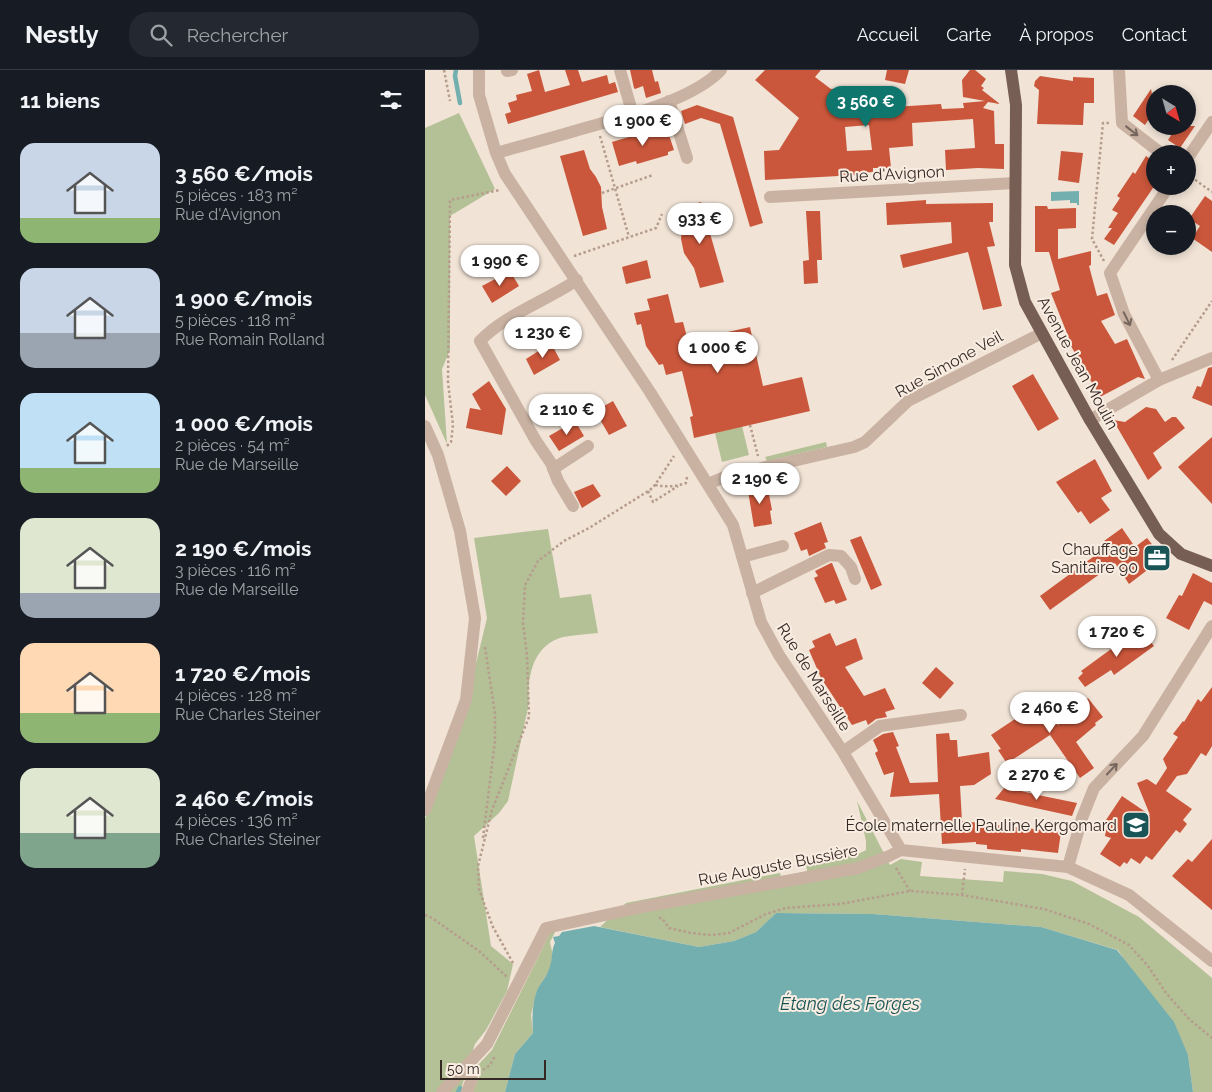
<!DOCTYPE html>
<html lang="fr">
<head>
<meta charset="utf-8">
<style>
  body { margin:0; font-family:Raleway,sans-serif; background:#242831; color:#f1f3f6; height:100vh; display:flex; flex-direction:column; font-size:19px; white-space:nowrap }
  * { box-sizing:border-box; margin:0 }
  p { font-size:16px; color:#9ea1a6 }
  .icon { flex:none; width:28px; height:28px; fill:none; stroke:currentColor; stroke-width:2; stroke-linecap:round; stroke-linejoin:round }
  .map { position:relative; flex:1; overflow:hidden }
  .side { display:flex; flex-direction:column; background:#171b24; width:425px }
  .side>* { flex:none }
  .needle { width:32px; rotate:143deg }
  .fabs { position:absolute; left:721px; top:15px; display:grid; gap:10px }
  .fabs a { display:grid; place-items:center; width:50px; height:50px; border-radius:50%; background:#171b24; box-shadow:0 2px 8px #0003; font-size:25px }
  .scale { position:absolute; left:15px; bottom:12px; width:106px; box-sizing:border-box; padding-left:5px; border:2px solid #332824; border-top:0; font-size:14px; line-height:18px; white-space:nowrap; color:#332824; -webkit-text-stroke:4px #f9ede2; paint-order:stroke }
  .price { position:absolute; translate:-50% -42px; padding:0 11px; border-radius:18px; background:#fff; color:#222; font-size:16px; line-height:32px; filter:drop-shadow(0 1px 2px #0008) }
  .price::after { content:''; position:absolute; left:50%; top:30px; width:15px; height:11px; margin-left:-8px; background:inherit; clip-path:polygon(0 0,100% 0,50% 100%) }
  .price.current { background:#0f766e; color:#fff }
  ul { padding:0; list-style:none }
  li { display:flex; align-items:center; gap:15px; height:125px; padding:0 20px }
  li span { display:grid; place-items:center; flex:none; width:140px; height:100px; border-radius:15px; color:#555 }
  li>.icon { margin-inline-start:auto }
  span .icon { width:60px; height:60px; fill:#fffc; stroke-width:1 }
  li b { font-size:21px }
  h2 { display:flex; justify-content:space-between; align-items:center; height:60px; padding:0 20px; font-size:21px }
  header { display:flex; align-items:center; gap:30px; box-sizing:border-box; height:70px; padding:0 25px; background:#171b24; border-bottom:1px solid #363941 }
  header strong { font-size:24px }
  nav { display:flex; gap:28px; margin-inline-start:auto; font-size:18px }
  .search { width:350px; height:45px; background:#242831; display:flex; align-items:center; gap:12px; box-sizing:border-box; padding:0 18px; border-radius:20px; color:#9ea1a6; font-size:19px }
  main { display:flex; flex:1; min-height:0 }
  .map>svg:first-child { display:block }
  .green { fill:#b4c096 }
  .water { fill:#74afaf }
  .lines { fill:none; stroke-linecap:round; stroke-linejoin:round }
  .stream { stroke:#74afaf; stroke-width:4.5 }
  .building { fill:#ca573b; fill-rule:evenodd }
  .path { stroke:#b59c8c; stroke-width:2.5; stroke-dasharray:2.5 2.5; stroke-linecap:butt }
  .minor { stroke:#c9b2a2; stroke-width:12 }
  .major { stroke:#765e55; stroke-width:12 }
  .oneway { stroke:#76665d }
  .labels { text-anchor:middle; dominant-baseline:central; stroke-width:4; stroke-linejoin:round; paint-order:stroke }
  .street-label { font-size:16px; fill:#332824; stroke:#f9ede2 }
  .poi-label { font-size:16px; fill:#332824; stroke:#f9ede2; text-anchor:end }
  .water-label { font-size:18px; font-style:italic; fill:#195456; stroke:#f9ede2 }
</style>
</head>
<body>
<header>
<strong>Nestly</strong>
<div class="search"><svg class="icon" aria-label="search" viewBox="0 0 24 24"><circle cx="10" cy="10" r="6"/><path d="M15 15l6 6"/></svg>Rechercher</div>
<nav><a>Accueil</a><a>Carte</a><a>À propos</a><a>Contact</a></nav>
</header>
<main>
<section class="side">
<h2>11 biens<svg class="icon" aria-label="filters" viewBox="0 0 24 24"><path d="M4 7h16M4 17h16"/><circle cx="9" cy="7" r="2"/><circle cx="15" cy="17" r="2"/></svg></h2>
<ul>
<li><span style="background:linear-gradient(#c9d6e8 75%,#8fb573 0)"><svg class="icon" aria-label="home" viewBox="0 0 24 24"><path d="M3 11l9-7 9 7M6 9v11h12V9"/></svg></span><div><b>3 560 €/mois</b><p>5 pièces · 183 m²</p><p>Rue d'Avignon</p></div></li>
<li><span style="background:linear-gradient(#c9d6e8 65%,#9aa5b1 0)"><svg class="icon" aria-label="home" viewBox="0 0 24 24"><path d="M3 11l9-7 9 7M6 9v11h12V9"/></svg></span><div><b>1 900 €/mois</b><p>5 pièces · 118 m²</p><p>Rue Romain Rolland</p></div></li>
<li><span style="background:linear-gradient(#bfe0f5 75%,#8fb573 0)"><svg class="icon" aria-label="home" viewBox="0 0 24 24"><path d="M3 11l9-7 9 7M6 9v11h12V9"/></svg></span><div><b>1 000 €/mois</b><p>2 pièces · 54 m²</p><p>Rue de Marseille</p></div></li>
<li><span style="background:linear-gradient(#dfe7d0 75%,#9aa5b1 0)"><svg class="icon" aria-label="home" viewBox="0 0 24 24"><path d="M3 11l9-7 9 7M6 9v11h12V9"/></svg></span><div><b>2 190 €/mois</b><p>3 pièces · 116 m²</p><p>Rue de Marseille</p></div></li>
<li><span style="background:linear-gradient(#ffd9b3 70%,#8fb573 0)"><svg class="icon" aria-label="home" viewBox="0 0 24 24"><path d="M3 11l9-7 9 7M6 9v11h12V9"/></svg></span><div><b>1 720 €/mois</b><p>4 pièces · 128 m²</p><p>Rue Charles Steiner</p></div></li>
<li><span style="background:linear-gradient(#dfe7d0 65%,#7fa58c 0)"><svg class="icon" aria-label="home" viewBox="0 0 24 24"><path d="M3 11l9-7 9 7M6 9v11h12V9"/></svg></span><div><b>2 460 €/mois</b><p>4 pièces · 136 m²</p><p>Rue Charles Steiner</p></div></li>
</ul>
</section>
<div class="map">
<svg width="787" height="1022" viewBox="0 0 787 1022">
  <rect width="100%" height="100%" fill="#f1e3d6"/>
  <path class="green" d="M34,43L70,119L25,146V280L17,299L22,374L0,325V58Z
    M317,356L324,385L297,392L290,363Z
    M401,372L402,377L342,391L340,387Z
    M123,459L135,528L166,524L173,563C162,564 149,565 138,567C108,575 102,606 104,633L83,731L74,743L49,766L66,876L88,894L82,921L61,960L50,974L35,1022H0V749L38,647L62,548L49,468Z
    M432,731L465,795L476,789L497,792L495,806L578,812L579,801L617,804L647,811L714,847L787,908V1022H768L763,985L693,880L616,857L448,844L351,843L331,862L309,871L274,877L175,857L201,833L355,803L356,807L382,801L381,794L435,783L441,780V771Z
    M126,861L130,862L125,872L128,886L125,899L112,920L106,945L108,963L90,984L80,1022H48L55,1005L52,996L67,980Z"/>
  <path class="water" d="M654,121V135H652V133H645V130L626,131V122Z
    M351,843L448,844L616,857L692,880L749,952L763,985L768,1022H80L90,984L108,963C107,949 107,934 112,920C116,912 123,905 125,896C128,888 126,880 130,873L128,867L134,866L137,862L169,856L274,877L309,871L331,862Z"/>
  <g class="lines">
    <path class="stream" d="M31,0L30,6L35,33
      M33,1022L35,1018"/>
  </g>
  <path class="building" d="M114,0L120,22L145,15L140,0H153L157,12L182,5L184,14L190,12L193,22L83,54L80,44L86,42L83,33L92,30L91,25L107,21L102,4Z
    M205,0H227L230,12L233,11L236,23L221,28L218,16L210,19L209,18Z
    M340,0H396L390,7L406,19L451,17L452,38L516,34L517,39L539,38L538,33L560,31L538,27L537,10L545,0H550L561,9L556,16L559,18L557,20L575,34L563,32L558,38L569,41L570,74H579V99L553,98L521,100L520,80L550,78L548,49L487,53L488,76L464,78L466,98H448V102L433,103L432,105L340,110L339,81L354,80L374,48L330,10ZM444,55L447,80L422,81L420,57Z
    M462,0H484L480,14L460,10Z
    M615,6L648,11V7L669,8V33H659L658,55L612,54L614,20L609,16L610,11Z
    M726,19L730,40L720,55L708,46Z
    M272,35L308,47L338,153L325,157L295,54L276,48L260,54L256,41Z
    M241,56L249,80L243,82V85L212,94L211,91L194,96L187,72Z
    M752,56H770L755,78L743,70Z
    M159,80L165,99L171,107L176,117L177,137L182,159L158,166L135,86Z
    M636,81L658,83L654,113L633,110Z
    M721,86L730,92V115L689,175L679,169L687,158H683L693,143L687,140L695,128L692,126L708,102L710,104Z
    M780,126L787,131V182L767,168L775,156L764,149Z
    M501,130V134L568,133V152H564L570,176L562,177L577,236L558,240L543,182L478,198L475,185L527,173L526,152L462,155L461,133Z
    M276,132L299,212L275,218L269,198L259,183L256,169L258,152H256L252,139Z
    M610,136H622L623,139L651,138V158L633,159V189L666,181V195L664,196L672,226L682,223L690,245L676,251L690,274L702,269L720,309L713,307L675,327L646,276H647L626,223L635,220L624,182H610Z
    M381,141H395L397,190H392L393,213L379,214L378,191L384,190Z
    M222,190L226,208L201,214L197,197Z
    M85,201L94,216L67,233L57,216Z
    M243,224L250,253L258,252L263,271L325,257L338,316L377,307L385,341L269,368L265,347L268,346L257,301L241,305L238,294L234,295L221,276L216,254L212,255L209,243L225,240L222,229Z
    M126,273L135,290L109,305L101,289Z
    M787,297V336L767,328L772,316L776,317L783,298Z
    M608,304L634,349L613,361L587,316Z
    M64,311L81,339L77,365L41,358L45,338L56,340L47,324Z
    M188,331L202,356L184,365L170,341Z
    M721,337L731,339L740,352L747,347H751L760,358L728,383L737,398L723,410L688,350L700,352Z
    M150,351L159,366L134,381L124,366Z
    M787,367V434L753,397Z
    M670,389L687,421L676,428L685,440L665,454L656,441L653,443L631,412Z
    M82,396L96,411L81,426L66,411Z
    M168,414L176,426L157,438L149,422Z
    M342,414L347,440L345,441L347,454L329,457L322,415Z
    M396,452L403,472L399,473L401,478L384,486L382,479L376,481L369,463Z
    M697,458L710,477L722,468L738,488L704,514L690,493L625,540L615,526L683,476L679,471Z
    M436,466L457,515L446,520L425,470Z
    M406,493H407L422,530L411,534L409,530L400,533L389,508L393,506L390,501Z
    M768,503L787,513V535L779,531L764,560L741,548L754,525L757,526Z
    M715,558L729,576L689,605L686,600L660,617L653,608L658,603L656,601Z
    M405,563L411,576L431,568L438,589L420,597L439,626L460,618L470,639L460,642L462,647L451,649L443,655L441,650L427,655L396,608L384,580L390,577L387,571Z
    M511,597L529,613L515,629L497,613Z
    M787,617V676L781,686L776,683L762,704L752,706L741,721L767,739L758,750L762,754L755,763L751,760L727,790L721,786L715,794L706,788L702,794L699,792L695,797L675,784L686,768L680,766L682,754L679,753L697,726L725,745L712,713L722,709L731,715L742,698L738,689L753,667L748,664L758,651L759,652L773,629L776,632Z
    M663,628L678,647L670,653L671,655L651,672L669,698L655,708L625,665L584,692L583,690L581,692L573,680L576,679L566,665L611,635L618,646L624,642L633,655L650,641L648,639Z
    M468,662L474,676L471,677L485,713L513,712L511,664L524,663L525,670H532L533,687L564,682L566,704L549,715L535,716L537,751L636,762L633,783L596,779V782L562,779V775L551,774V772L517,774L514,724L465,727L469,702L459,705L450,683L453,681L448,670L458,664Z
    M580,717L613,725L652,733L647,746L570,729Z
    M787,769V840L747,806L763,789L767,792Z"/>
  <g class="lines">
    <path class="path" d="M19,0L25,31
      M175,66L204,167
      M762,104L787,122
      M177,123L228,105
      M149,186L231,158L237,144
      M679,191L667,169L678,53H685
      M747,290L787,231
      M325,355L333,386
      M22,376L26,372L28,355L23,312L25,130L75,120
      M230,415C242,417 250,417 261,413L262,407
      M223,421L228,432L253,416
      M58,768L70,671V644L60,577
      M471,798L485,821
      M537,825L540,799
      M0,845L7,848L54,881L82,907
      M234,848H237L244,858L266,863L286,865L304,863L341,844L361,838L415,834L485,821L537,825L619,839L664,854L704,875L723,896L741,923L764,949L787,968
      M88,893L68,857L60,836L54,819L53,796L67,740L104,647L102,585L98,553L100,515L113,491L139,471L164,458L225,420L230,415L249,386
      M58,1000L65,995L70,986"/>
    <path class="minor" d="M54,0V25L71,83L80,104L225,322L308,455L336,552L354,585L418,682L476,780
      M195,0L208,45
      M694,0L697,53L737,84
      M82,1L87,0
      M244,31L262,88
      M71,83C100,75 130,67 160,58C199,47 268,30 296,0
      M762,89L787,52
      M345,127L590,113
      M734,310L699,244L685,203L744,116
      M665,350L734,310L787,288
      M0,356L13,385L35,461L50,548L41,630L0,740
      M128,399L163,376
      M283,414L302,406L429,377L440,372L483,331L617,263
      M148,436L133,411L126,393L111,371L55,271C81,244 121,231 152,210
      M317,487L358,476
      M327,523L404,485L416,486L426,497L430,509
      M418,682L455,656L536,645
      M643,797L657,748L669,718L718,666L787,556
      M41,997L47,1009L42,1022
      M17,1022L62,974L121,858L217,837L433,798L464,786L476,780L643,797L704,825L787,891"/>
    <path class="major" d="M586,0L591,35L590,195L600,232L665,350L734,464L756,484L787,496"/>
  </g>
  <defs><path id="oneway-shaft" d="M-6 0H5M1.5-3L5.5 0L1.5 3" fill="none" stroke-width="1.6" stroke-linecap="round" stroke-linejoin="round" transform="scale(1.25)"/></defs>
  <g class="oneway">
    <use href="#oneway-shaft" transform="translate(707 61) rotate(38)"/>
    <use href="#oneway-shaft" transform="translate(702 249) rotate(64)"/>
    <use href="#oneway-shaft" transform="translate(687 699) rotate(-47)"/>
  </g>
  <defs>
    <symbol id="office-square" viewBox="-11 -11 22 22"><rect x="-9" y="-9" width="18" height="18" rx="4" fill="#195456" stroke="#f9ede2"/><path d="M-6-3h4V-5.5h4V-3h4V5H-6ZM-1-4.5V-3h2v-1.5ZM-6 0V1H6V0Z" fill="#fff"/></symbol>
    <symbol id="school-square" viewBox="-11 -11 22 22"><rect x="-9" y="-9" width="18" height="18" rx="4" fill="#195456" stroke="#f9ede2"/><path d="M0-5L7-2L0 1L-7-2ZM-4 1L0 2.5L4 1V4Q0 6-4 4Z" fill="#fff"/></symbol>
  </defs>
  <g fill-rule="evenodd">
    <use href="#office-square" x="716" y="472" width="32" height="32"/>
    <use href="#school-square" x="695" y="739" width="32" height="32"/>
  </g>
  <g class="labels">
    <g class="street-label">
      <text transform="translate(467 104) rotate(-3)">Rue d'Avignon</text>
      <text transform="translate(653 293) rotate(61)">Avenue Jean Moulin</text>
      <text transform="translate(524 294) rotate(-29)">Rue Simone Veil</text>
      <text transform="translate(389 607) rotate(58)">Rue de Marseille</text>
      <text transform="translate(353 795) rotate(-11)">Rue Auguste Bussière</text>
    </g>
    <g class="poi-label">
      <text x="713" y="479">Chauffage<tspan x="713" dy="18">Sanitaire 90</tspan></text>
      <text x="692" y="755">École maternelle Pauline Kergomard</text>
    </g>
    <g class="water-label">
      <text x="425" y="933">Étang des Forges</text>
    </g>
  </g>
</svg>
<div class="fabs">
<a><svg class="needle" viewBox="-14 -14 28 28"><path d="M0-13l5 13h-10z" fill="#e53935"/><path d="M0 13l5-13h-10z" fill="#9ea1a6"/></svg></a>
<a>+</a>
<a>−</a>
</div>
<div class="scale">50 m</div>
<b class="price current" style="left:441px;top:58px">3 560 €</b>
<b class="price" style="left:218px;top:77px">1 900 €</b>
<b class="price" style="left:275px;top:175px">933 €</b>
<b class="price" style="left:75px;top:217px">1 990 €</b>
<b class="price" style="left:118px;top:289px">1 230 €</b>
<b class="price" style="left:293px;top:304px">1 000 €</b>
<b class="price" style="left:142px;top:366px">2 110 €</b>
<b class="price" style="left:335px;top:435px">2 190 €</b>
<b class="price" style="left:692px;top:588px">1 720 €</b>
<b class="price" style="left:625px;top:664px">2 460 €</b>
<b class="price" style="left:612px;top:731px">2 270 €</b>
</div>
</main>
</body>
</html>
